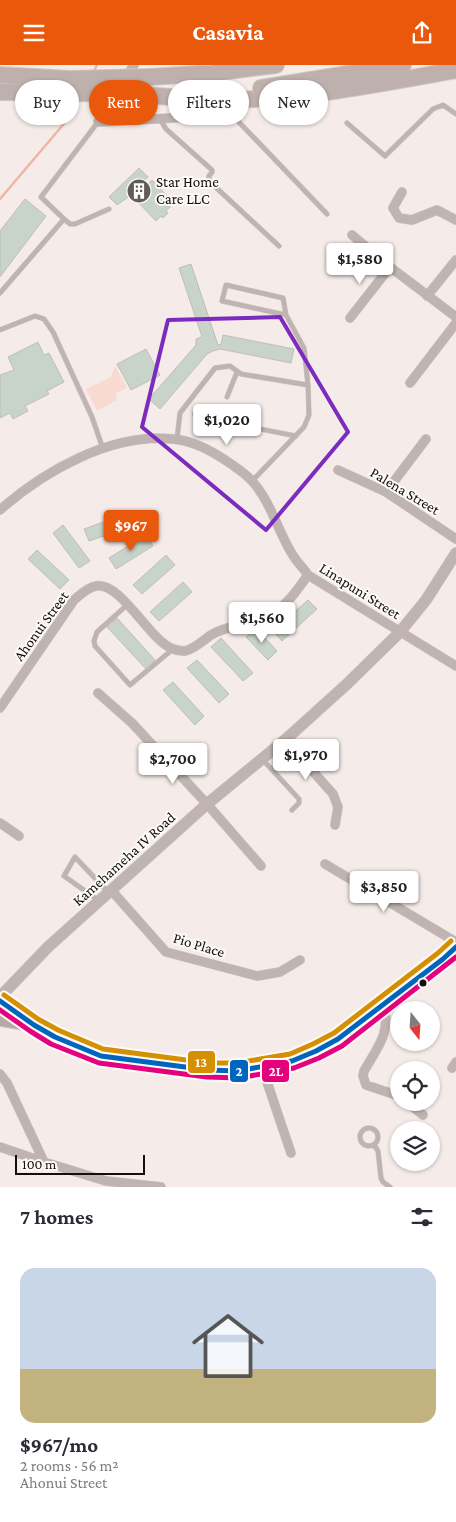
<!DOCTYPE html>
<html lang="en">
<head>
<meta charset="utf-8">
<style>
  body { margin:0; font-family:"Crimson Pro",serif; background:#f2f2f3; color:#2b2b33; height:100vh; display:flex; flex-direction:column; font-size:19px; white-space:nowrap }
  * { box-sizing:border-box; margin:0 }
  p { font-size:16px; color:#7c7c81 }
  .icon { flex:none; width:28px; height:28px; fill:none; stroke:currentColor; stroke-width:2; stroke-linecap:round; stroke-linejoin:round }
  .map { position:relative; height:1122px; overflow:hidden }
  .drawer { display:flex; flex-direction:column; background:#fff; flex:1 }
  .drawer>* { flex:none }
  .top-card { position:absolute; left:15px; top:15px; width:426px; height:45px; display:flex; gap:10px }
  .needle { width:32px; rotate:163deg }
  .tools { position:absolute; left:390px; top:936px; display:grid; gap:10px }
  .tools a { display:grid; place-items:center; width:50px; height:50px; border-radius:50%; background:#fff; box-shadow:0 1px 4px #0004; font-size:25px }
  .scale { position:absolute; left:15px; bottom:12px; width:130px; box-sizing:border-box; padding-left:5px; border:2px solid #140e0c; border-top:0; font-size:14px; line-height:18px; white-space:nowrap; color:#140e0c; -webkit-text-stroke:4px #fdfaf8; paint-order:stroke }
  .price { position:absolute; translate:-50% -42px; padding:0 11px; border-radius:5px; background:#fff; color:#222; font-size:16px; line-height:32px; filter:drop-shadow(0 1px 2px #0008) }
  .price::after { content:''; position:absolute; left:50%; top:30px; width:15px; height:11px; margin-left:-8px; background:inherit; clip-path:polygon(0 0,100% 0,50% 100%) }
  .price.current { background:#ea580c; color:#fff }
  ul { padding:0; list-style:none }
  li { display:grid; align-content:center; gap:10px; height:265px; padding:0 20px }
  li span { display:grid; place-items:center; height:155px; border-radius:15px; color:#555 }
  li>.icon { margin-inline-start:auto }
  span .icon { width:90px; height:90px; fill:#fffc; stroke-width:1 }
  li b { font-size:21px }
  h2 { display:flex; justify-content:space-between; align-items:center; height:60px; padding:0 20px; font-size:21px }
  .chip { padding:0 18px; border-radius:22px; background:#fff; box-shadow:0 1px 4px #0004; font-size:18px; line-height:45px }
  .chip.current { background:#ea580c; color:#fff }
  header { display:flex; justify-content:space-between; align-items:center; height:65px; padding:0 20px; background:#ea580c; color:#fff; font-size:22px; font-weight:700 }
  .map>svg:first-child { display:block }
  .green { fill:#f8dad1 }
  .lines { fill:none; stroke-linecap:round; stroke-linejoin:round }
  .stream { stroke:#eeb6a6; stroke-width:2.5 }
  .building { fill:#c8d3c9; stroke:#c0bebb }
  .service-casing { stroke:#d0c9c6; stroke-width:5.5 }
  .minor-casing { stroke:#d0c9c6; stroke-width:10 }
  .tertiary-casing { stroke:#d0c9c6; stroke-width:12 }
  .secondary-casing { stroke:#d0c9c6; stroke-width:14 }
  .motorway-casing { stroke:#d0c9c6; stroke-width:18 }
  .service { stroke:#bfb4b1; stroke-width:4.5 }
  .minor { stroke:#bfb4b1; stroke-width:9 }
  .tertiary { stroke:#bfb4b1; stroke-width:11 }
  .secondary { stroke:#b6a9a5; stroke-width:12 }
  .motorway { stroke:#beb0ad; stroke-width:16 }
  .motorway-bridge-casing { stroke:#d0c9c6; stroke-width:18; stroke-linecap:butt }
  .motorway-bridge { stroke:#beb0ad; stroke-width:16 }
  .bus-1-casing { stroke:#fdfaf8; stroke-width:9 }
  .bus-2-casing { stroke:#fdfaf8; stroke-width:9 }
  .bus-3-casing { stroke:#fdfaf8; stroke-width:9 }
  .bus-1 { stroke:#0065bd; stroke-width:5 }
  .bus-2 { stroke:#e5007d; stroke-width:5 }
  .bus-3 { stroke:#d58f02; stroke-width:5 }
  .marked { fill:none; stroke:#7b2cbf; stroke-width:4; stroke-linejoin:round }
  .bus-dot { fill:#140e0c; stroke:#fdfaf8; stroke-width:2 }
  .labels { text-anchor:middle; dominant-baseline:central; stroke-width:4; stroke-linejoin:round; paint-order:stroke }
  .poi-label { font-size:15px; fill:#140e0c; stroke:#fdfaf8; text-anchor:start }
  .street-label { font-size:15px; fill:#140e0c; stroke:#fdfaf8 }
  .line-badge { stroke:#fdfaf8; stroke-width:2 }
  .badge-label { font-size:14px; text-anchor:middle; font-weight:bold; fill:#fff }
</style>
</head>
<body>
<header><svg class="icon" aria-label="menu" viewBox="0 0 24 24"><path d="M4 6h16M4 12h16M4 18h16"/></svg>Casavia<svg class="icon" aria-label="share" viewBox="0 0 24 24"><path d="M12 15V3M7 8l5-5 5 5M5 13v7h14v-7"/></svg></header>
<div class="map">
<svg width="456" height="1122" viewBox="0 0 456 1122">
  <rect width="100%" height="100%" fill="#f5ece9"/>
  <path class="green" d="M115,301L127,323L116,328L117,335L97,346L86,324L111,312Z"/>
  <g class="lines">
    <path class="stream" d="M94,6L97,0
      M0,134L68,54L78,35"/>
  </g>
  <path class="building" d="M139,103L148,112L141,118L145,122L152,115L174,138L166,146L168,148L163,153L161,151L156,156L131,130L117,140L109,132Z
    M25,134L46,151L0,212V166Z
    M191,199L218,280L221,279L223,270L294,284L291,298L220,284L213,286L207,289L160,344L149,334L196,280V274L202,272L179,203Z
    M38,277L44,290L49,288L64,317L47,326L49,329L25,341L28,346L13,354L10,348L0,353V310L14,305L8,292Z
    M146,284L160,310L131,325L117,299Z
    M126,449L130,462L89,476L84,464Z
    M63,460L90,496L79,503L53,468Z
    M146,470L153,481L116,504L109,493Z
    M37,485L69,515L60,524L28,494Z
    M166,490L175,500L142,529L133,520Z
    M183,517L192,527L159,556L150,547Z
    M308,535L317,544L282,576L273,566Z
    M117,553L155,595L146,604L107,562Z
    M256,563L277,586L268,595L246,572Z
    M221,573L253,608L243,616L211,582Z
    M197,595L229,629L219,638L187,603Z
    M173,617L204,651L195,660L163,625Z"/>
  <g class="lines">
    <defs>
      <path id="service" d="M227,50L236,54L327,149
        M160,54L166,64L212,105V107L209,111V116L279,181
        M347,58L385,91L433,44L443,40L456,49
        M64,154L70,159H75L109,144
        M0,228L64,154L41,132L98,57
        M286,250L222,236L226,220L283,233L286,250L304,283L308,320
        M0,265L35,251L44,254L53,267L92,352L103,384
        M227,332L237,307
        M195,349L200,352L296,371
        M177,374L180,348L215,303L230,301L241,309L308,320L309,350L304,362L252,416
        M127,540L97,567L94,576L95,581L130,620L173,584
        M263,695L299,734V738L292,745
        M98,835L64,811L75,792L108,827
        M360 1072a9 9 0 1 1 18 0a9 9 0 1 1-18 0Z
        M374,1080L378,1086L381,1113L383,1117L390,1122"/>
      <path id="minor" d="M125,14L134,0
        M116,28L98,57L227,50
        M402,127L393,143L399,153L412,155L437,145L456,155
        M352,170L390,202L456,252
        M427,231L456,195
        M350,253L390,202
        M410,318L456,258
        M338,405L386,427L456,474
        M386,427L426,374
        M0,445C44,406 111,368 172,374C193,375 214,387 231,399C238,404 246,409 252,416C272,438 278,468 294,492C298,498 304,504 308,510L456,601
        M98,628L132,658L207,739L261,801
        M0,643L74,535C80,530 88,522 96,521C120,516 149,574 171,583C175,585 181,586 185,586C196,583 202,576 211,570C228,559 255,560 272,549C288,539 298,524 308,510
        M285,675L333,729L338,742L335,760
        M0,758L19,771
        M325,799L456,877
        M112,826L166,887L257,911L280,907L300,895
        M383,940C392,967 377,983 364,1006L363,1011L366,1020L399,1031
        M267,1002V1017L291,1088
        M452,1003L456,997
        M0,1009L7,1018L44,1097
        M408,1038L423,1050
        M0,1082L44,1097L106,1116L161,1122"/>
      <path id="tertiary" d="M0,932L48,882L207,739L285,675L347,619L400,567L426,535L456,488"/>
      <path id="secondary" d="M0,936L34,960L55,972L101,991L208,1005L238,1006L292,996L316,986L338,974L443,894L456,882
        M0,955L31,960"/>
      <path id="motorway" d="M0,10L70,14
        M150,12L213,8L276,0
        M261,23L403,0
        M0,27L69,28
        M136,29C164,31 192,35 220,35C300,35 378,19 456,5"/>
    </defs>
    <use href="#service" class="service-casing"/>
    <use href="#minor" class="minor-casing"/>
    <use href="#tertiary" class="tertiary-casing"/>
    <use href="#secondary" class="secondary-casing"/>
    <use href="#motorway" class="motorway-casing"/>
    <use href="#service" class="service"/>
    <use href="#minor" class="minor"/>
    <use href="#tertiary" class="tertiary"/>
    <use href="#secondary" class="secondary"/>
    <use href="#motorway" class="motorway"/>
    <defs>
      <path id="motorway-bridge" d="M70,14L150,12
        M69,28L136,29"/>
    </defs>
    <use href="#motorway-bridge" class="motorway-bridge-casing"/>
    <use href="#motorway-bridge" class="motorway-bridge"/>
    <defs>
      <path id="bus-1" d="M0,936L34,960L55,972L101,991L208,1005L238,1006L292,996L316,986L338,974L443,894L456,882"/>
      <path id="bus-2" d="M0,945L30,966L51,979L99,998L207,1012L239,1013L294,1003L319,993L342,981L456,892"/>
      <path id="bus-3" d="M4,930L38,954L58,965L103,984L209,998H237L290,989L313,979L334,968L438,888L451,876"/>
    </defs>
    <use href="#bus-1" class="bus-1-casing"/>
    <use href="#bus-2" class="bus-2-casing"/>
    <use href="#bus-3" class="bus-3-casing"/>
    <use href="#bus-1" class="bus-1"/>
    <use href="#bus-2" class="bus-2"/>
    <use href="#bus-3" class="bus-3"/>
  </g>
  <path class="marked" d="M280,252L348,367L266,465L142,362L168,255Z"/>
  <defs>
    <symbol id="building-disc" viewBox="-11 -11 22 22"><circle r="9.5" fill="#635c59" stroke="#fdfaf8"/><path d="M-4-6H4V6H1V3H-1V6H-4ZM-2.5-4.3h1.7v1.8h-1.7ZM.8-4.3h1.7v1.8H.8ZM-2.5-1h1.7V.8h-1.7ZM.8-1h1.7V.8H.8Z" fill="#fff"/></symbol>
  </defs>
  <g fill-rule="evenodd">
    <use href="#building-disc" x="125" y="112" width="28" height="28"/>
  </g>
  <circle class="bus-dot" cx="423" cy="918" r="4.5"/>
  <g class="labels">
    <g class="poi-label">
      <text x="156" y="117">Star Home<tspan x="156" dy="17">Care LLC</tspan></text>
    </g>
    <g class="street-label">
      <text transform="translate(405 426) rotate(31)">Palena Street</text>
      <text transform="translate(360 526) rotate(32)">Linapuni Street</text>
      <text transform="translate(41 561) rotate(-54)">Ahonui Street</text>
      <text transform="translate(124 794) rotate(-42)">Kamehameha IV Road</text>
      <text transform="translate(199 880) rotate(17)">Pio Place</text>
    </g>
  </g>
  <g class="line-badge">
    <rect x="187" y="985" width="29" height="24" rx="5" fill="#d58f02"/>
    <rect x="229" y="994" width="20" height="24" rx="5" fill="#0065bd"/>
    <rect x="261" y="994" width="29" height="24" rx="5" fill="#e5007d"/>
  </g>
  <g class="badge-label">
    <text x="201" y="1002">13</text>
    <text x="239" y="1011">2</text>
    <text x="276" y="1011">2L</text>
  </g>
</svg>
<div class="tools">
<a><svg class="needle" viewBox="-14 -14 28 28"><path d="M0-13l5 13h-10z" fill="#e53935"/><path d="M0 13l5-13h-10z" fill="#7c7c81"/></svg></a>
<a><svg class="icon" aria-label="locate" viewBox="0 0 24 24"><circle cx="12" cy="12" r="6"/><path d="M12 2v4M12 18v4M2 12h4M18 12h4"/></svg></a>
<a><svg class="icon" aria-label="layers" viewBox="0 0 24 24"><path d="M12 4l9 5-9 5-9-5zM3 14l9 5 9-5"/></svg></a>
</div>
<div class="scale">100 m</div>
<b class="price" style="left:360px;top:220px">$1,580</b>
<b class="price" style="left:227px;top:381px">$1,020</b>
<b class="price current" style="left:131px;top:487px">$967</b>
<b class="price" style="left:262px;top:579px">$1,560</b>
<b class="price" style="left:306px;top:716px">$1,970</b>
<b class="price" style="left:173px;top:720px">$2,700</b>
<b class="price" style="left:384px;top:848px">$3,850</b>
<div class="top-card">
<a class="chip">Buy</a>
<a class="chip current">Rent</a>
<a class="chip">Filters</a>
<a class="chip">New</a>
</div>
</div>
<section class="drawer">
<h2>7 homes<svg class="icon" aria-label="filters" viewBox="0 0 24 24"><path d="M4 7h16M4 17h16"/><circle cx="9" cy="7" r="2"/><circle cx="15" cy="17" r="2"/></svg></h2>
<ul>
<li><span style="background:linear-gradient(#c9d6e8 65%,#c2b280 0)"><svg class="icon" aria-label="home" viewBox="0 0 24 24"><path d="M3 11l9-7 9 7M6 9v11h12V9"/></svg></span><div><b>$967/mo</b><p>2 rooms · 56 m²</p><p>Ahonui Street</p></div></li>
</ul>
</section>
</body>
</html>
